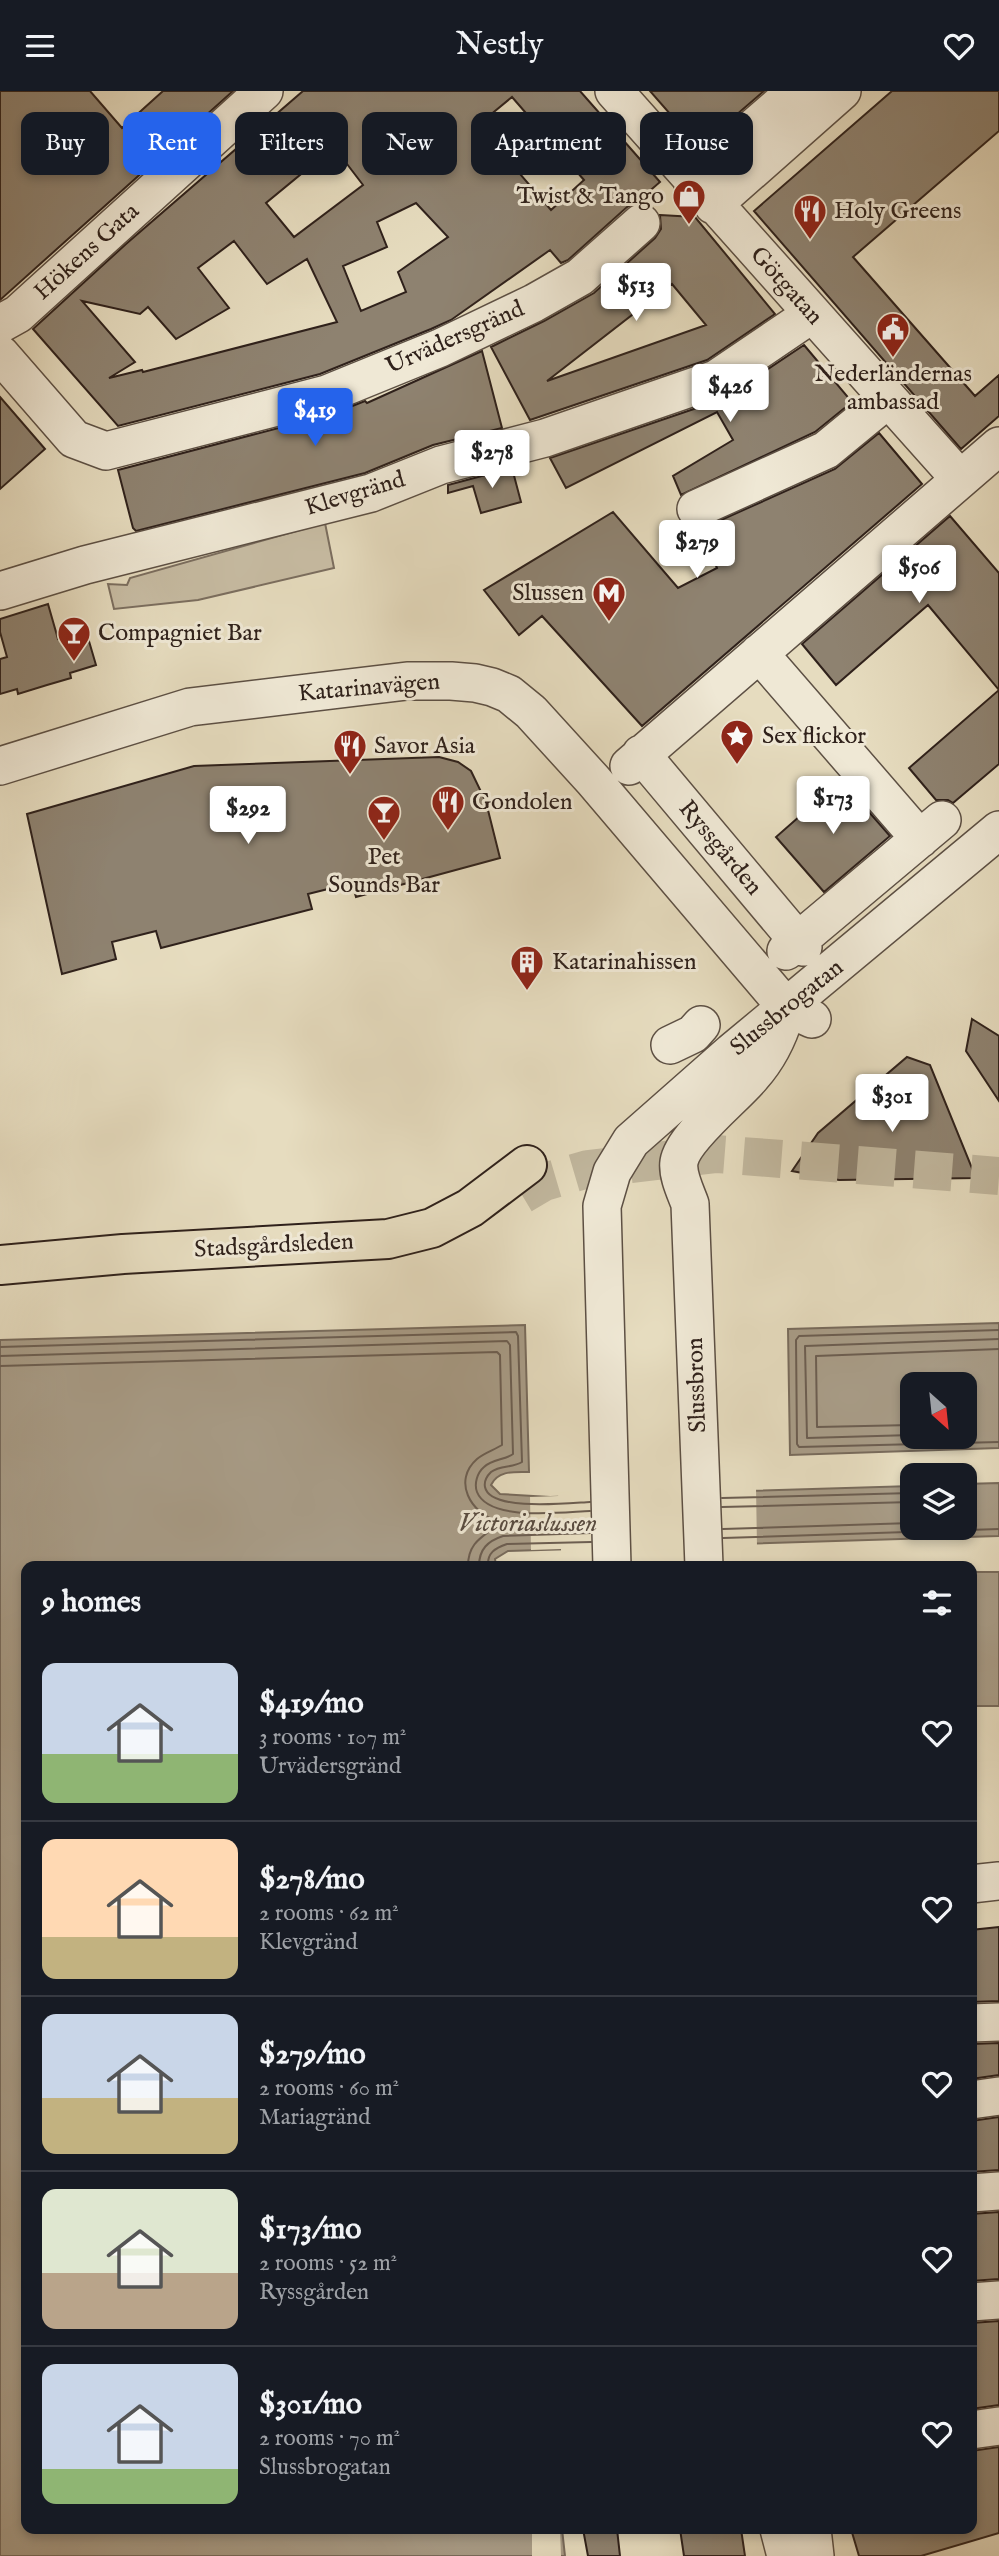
<!DOCTYPE html>
<html lang="en">
<head>
<meta charset="utf-8">
<style>
  body { margin:0; font-family:"IM FELL English",serif; background:#20242c; color:#f1f3f6; height:100vh; display:flex; flex-direction:column; font-size:26px; white-space:nowrap }
  * { box-sizing:border-box; margin:0 }
  p { font-size:23px; color:#9ea1a6 }
  .icon { flex:none; width:38px; height:38px; fill:none; stroke:currentColor; stroke-width:2; stroke-linecap:round; stroke-linejoin:round }
  .map { position:relative; flex:1; overflow:hidden }
  .drawer { position:absolute; left:21px; top:1470px; width:956px; height:973px; display:flex; flex-direction:column; background:#171b24; border-radius:14px; box-shadow:0 4px 10px #0003 }
  .drawer>* { flex:none }
  .top-card { position:absolute; left:21px; top:21px; width:957px; height:63px; display:flex; gap:14px }
  .needle { width:46px; rotate:153deg }
  .tools { position:absolute; left:900px; top:1281px; display:grid; gap:14px }
  .tools a { display:grid; place-items:center; width:77px; height:77px; border-radius:14px; background:#171b24; box-shadow:0 4px 10px #0003; font-size:35px }
  .price { position:absolute; translate:-50% -60px; padding:0 16px; border-radius:7px; background:#fff; color:#222; font-size:23px; line-height:46px; filter:drop-shadow(0 2px 4px #0008) }
  .price::after { content:''; position:absolute; left:50%; top:42px; width:21px; height:16px; margin-left:-10px; background:inherit; clip-path:polygon(0 0,100% 0,50% 100%) }
  .price.on { background:#2563eb; color:#fff }
  ul { padding:0; list-style:none }
  li { display:flex; align-items:center; gap:21px; height:175px; padding:0 21px }
  li+li { border-top:2px solid #363941 }
  li span { display:grid; place-items:center; flex:none; width:196px; height:140px; border-radius:14px; color:#555 }
  li>.icon { margin-inline-start:auto }
  span .icon { width:84px; height:84px; fill:#fffc; stroke-width:1 }
  li b { font-size:30px }
  h2 { display:flex; justify-content:space-between; align-items:center; height:84px; padding:0 21px; font-size:30px }
  .chip { padding:0 24px; border-radius:14px; background:#171b24; box-shadow:0 4px 10px #0003; font-size:24px; line-height:63px }
  .chip.on { background:#2563eb; color:#fff }
  header { display:flex; justify-content:space-between; align-items:center; height:91px; padding:0 21px; background:#171b24; font-size:32px; font-weight:600 }
  .map>svg:first-child { display:block }
  .green { fill:#c7bca3; stroke:#7b6e5f; stroke-width:2 }
  .water { fill:#a89c87; stroke:#786b5c; stroke-width:2; fill-rule:evenodd }
  .pier { fill:#e6dcbf }
  .lines { fill:none; stroke-linecap:round; stroke-linejoin:round }
  .shore { stroke:#6c5e51; stroke-width:2 }
  .building { fill:#8e8270; stroke:#2f211b; stroke-width:2; fill-rule:evenodd }
  .major-tunnel { stroke:#c1b79e; stroke-width:38; stroke-dasharray:38 19; stroke-linecap:butt }
  .minor-casing { stroke:#5d5044; stroke-width:40 }
  .major-casing { stroke:#2f211b; stroke-width:42 }
  .minor { stroke:#efe8d5; stroke-width:37 }
  .major { stroke:#e6dcbf; stroke-width:38 }
  .labels { text-anchor:middle; dominant-baseline:central; stroke-width:6; stroke-linejoin:round; paint-order:stroke }
  .poi-label { font-size:24px; fill:#2f211b; stroke:#efe8d5; text-anchor:start }
  .street-label { font-size:24px; fill:#2f211b; stroke:#efe8d5 }
  .water-label { font-size:26px; font-style:italic; fill:#594c41; stroke:#efe8d5 }
</style>
</head>
<body>
<header><svg class="icon" aria-label="menu" viewBox="0 0 24 24"><path d="M4 6h16M4 12h16M4 18h16"/></svg>Nestly<svg class="icon" aria-label="heart" viewBox="0 0 24 24"><path d="M12 20l-8-8c-3-5 5-10 8-4 3-6 11-1 8 4z"/></svg></header>
<div class="map">
<svg width="999" height="2465" viewBox="0 0 999 2465">
  <rect width="100%" height="100%" fill="#e6dcbf"/>
  <filter id="stains"><feTurbulence type="fractalNoise" baseFrequency=".00286" numOctaves="4"/><feColorMatrix values="0 0 0 0 .2 0 0 0 0 .09 0 0 0 0 .02 0 0 0 .5 -.17"/></filter>
  <radialGradient id="worn" r=".72"><stop offset=".6" stop-color="#630" stop-opacity="0"/><stop offset="1" stop-color="#630" stop-opacity=".3"/></radialGradient>
  <path class="green" d="M325,432L334,477L198,509L114,518L108,493L127,494L130,487Z"/>
  <path class="water" d="M999,1232V1357L790,1364L788,1238ZM964,1293V1346H912V1293Z
    M525,1234L529,1381C515,1381 498,1379 491,1394L500,1403L550,1406L912,1395V1437H964V1393L999,1392V1445L508,1460L495,1468L496,1475H26V2438H562L565,2465H0V1249Z
    M971,1481H999V1615H971Z"/>
  <path class="pier" d="M756,1396L757,1456L561,1462V1458L531,1459L530,1406L558,1405L559,1402Z
    M532,2438H560L561,2465H532Z"/>
  <g class="lines">
    <path class="shore" d="M999,1239L799,1245L796,1249L797,1353L799,1356L999,1351
      M0,1256L516,1241L518,1245L522,1371C513,1377 500,1374 491,1381C487,1385 484,1391 485,1396C490,1421 570,1412 590,1411
      M0,1265L507,1250L510,1254L513,1363C505,1369 492,1368 484,1376C477,1382 474,1393 477,1401C489,1431 563,1421 590,1420
      M0,1275L497,1261L500,1264L502,1354C494,1359 484,1362 477,1368C452,1390 471,1422 497,1430L499,1433C483,1446 468,1451 468,1475
      M912,1334L817,1336L816,1265L999,1258
      M912,1344L807,1347L805,1255L999,1248
      M722,1407L912,1402
      M722,1416L912,1411
      M723,1438L912,1432
      M723,1447L999,1438
      M479,1475C479,1458 488,1450 503,1445L591,1442
      M488,1475C487,1462 495,1457 507,1453L591,1451"/>
  </g>
  <path class="building" d="M0,0H90L122,37L163,0H233L0,209Z
    M303,0H580L660,91L637,111L627,116L568,169L561,172L550,159L451,229L431,238L320,283L118,335L33,238L126,153ZM512,6L584,89L551,119L478,34ZM334,56L363,94L294,146L266,112ZM416,112L448,146L398,181L406,201L361,220L343,175L387,156L377,131ZM234,150L267,193L307,168L337,231L143,281L142,279L109,287L135,271L82,210L140,223L148,216L176,248L229,217L198,177Z
    M650,0H764L699,56Z
    M892,0H999V40L853,166L975,305L999,284V325L961,358L754,120Z
    M660,124L695,126L775,223L707,269L530,329L491,256L544,230L594,202L655,147L661,138ZM672,193L706,234L547,290Z
    M804,254L852,311L815,341L681,404L673,385L733,349L717,321L566,397L550,367L723,308Z
    M482,260L502,337L433,354L365,382L136,440L133,437L118,379L332,323L365,310L367,312Z
    M0,306L45,358L0,398Z
    M879,342L922,393L642,635L542,525L519,544L484,499L613,421L678,497L717,477L701,438L835,378Z
    M512,377L521,411L481,422L473,395L448,402V394Z
    M950,425L999,482V599L928,514L836,594L802,553Z
    M48,513L58,548L86,540L96,574L70,582L71,587L47,594L18,603L17,598L0,603V568L7,566L0,541V528Z
    M999,599V673L953,712L948,709H936L909,677Z
    M439,666L458,671L471,680L486,711L500,767L356,806L352,792L308,803L312,818L161,857L156,840L112,851L116,868L62,883L27,723L194,675Z
    M841,689L890,745L824,801L776,746Z
    M972,928L999,945V1010L966,960Z
    M907,966L930,974L976,1087L839,1089L792,1080L818,1042Z
    M999,1836V1910L971,1911V1839Z
    M999,1952V1984L971,1988V1953Z
    M999,2026V2079L971,2081V2030Z
    M999,2121V2188L971,2190V2123Z
    M999,2230V2314L971,2318V2232Z
    M999,2356V2442L921,2465H859L851,2438H971V2360Z
    M583,2438H617L620,2465H588Z
    M680,2438H741L745,2465H684Z"/>
  <g class="lines">
    <path class="major-tunnel" d="M522,1104L544,1091L588,1078L717,1063L999,1085"/>
    <defs>
      <path id="minor" d="M614,0L960,388
        M692,90L796,0
        M713,114L842,0
        M0,233L18,223L264,0
        M0,263L74,348L106,360L327,303L440,257L534,212L580,186L641,132
        M696,418L826,359L888,308
        M0,500L85,474L371,402L441,374L545,347L716,288L812,223
        M759,562L920,748
        M641,663L803,856
        M0,675L190,616L407,590H451L475,592L492,596L509,603L531,621L593,689L775,903L788,917L812,928
        M629,675L999,355
        M786,860L942,729
        M670,954L693,943L701,934
        M612,1475L602,1115L612,1081L631,1050L732,961L999,739
        M704,1475L690,1113C686,1102 677,1084 679,1071C683,1046 735,1006 752,985C768,967 778,947 785,924
        M971,1793L999,1790
        M971,1932L999,1931
        M971,2009L999,2005
        M971,2102L999,2100
        M971,2211L999,2209
        M971,2339L999,2335
        M779,2438L786,2465
        M812,2438L815,2465"/>
      <path id="major" d="M0,1174L123,1163L388,1148L432,1137L470,1117L527,1074"/>
    </defs>
    <use href="#minor" class="minor-casing"/>
    <use href="#major" class="major-casing"/>
    <use href="#minor" class="minor"/>
    <use href="#major" class="major"/>
  </g>
  <defs>
    <symbol id="shop-pin" viewBox="-11 -11 22 30"><path d="M0 17L-7.5 6A9.5 9.5 0 1 1 7.5 6Z" fill="#8f2418" stroke="#efe8d5"/><path d="M-5-2.5h2.3a2.7 3.5 0 0 1 5.4 0H5L5.5 6h-11ZM-1.5-2.5h3a1.5 2.3 0 0 0-3 0Z" fill="#fff"/></symbol>
    <symbol id="restaurant-pin" viewBox="-11 -11 22 30"><path d="M0 17L-7.5 6A9.5 9.5 0 1 1 7.5 6Z" fill="#8f2418" stroke="#efe8d5"/><path d="M-5-6h1v4h1v-4h1v4h1v-4h1v5L-1.5 .5V6h-2V.5L-5-1ZM5-6V6H3V1.5H1.5Q1.5-4 5-6Z" fill="#fff"/></symbol>
    <symbol id="civic-pin" viewBox="-11 -11 22 30"><path d="M0 17L-7.5 6A9.5 9.5 0 1 1 7.5 6Z" fill="#8f2418" stroke="#efe8d5"/><path d="M-.6-6.5H3V-4.5H.6V-3L4-1V1h2V6H-6V1h2V-1L-.6-3ZM-1.2 2.5V6h2.4V2.5Z" fill="#fff"/></symbol>
    <symbol id="metro-pin" viewBox="-11 -11 22 30"><path d="M0 17L-7.5 6A9.5 9.5 0 1 1 7.5 6Z" fill="#8f2418" stroke="#efe8d5"/><path d="M-5.5 5V-5H-3L0 0L3-5H5.5V5H3V-.5L0 4L-3-.5V5Z" fill="#fff"/></symbol>
    <symbol id="bar-pin" viewBox="-11 -11 22 30"><path d="M0 17L-7.5 6A9.5 9.5 0 1 1 7.5 6Z" fill="#8f2418" stroke="#efe8d5"/><path d="M-6-5H6L.8 .8V4.5H3.5V6h-7V4.5H-.8V.8Z" fill="#fff"/></symbol>
    <symbol id="sight-pin" viewBox="-11 -11 22 30"><path d="M0 17L-7.5 6A9.5 9.5 0 1 1 7.5 6Z" fill="#8f2418" stroke="#efe8d5"/><path d="M0-6L1.8-2.2L6-1.7L2.9 1.2L3.7 5.4L0 3.3L-3.7 5.4L-2.9 1.2L-6-1.7L-1.8-2.2Z" fill="#fff"/></symbol>
    <symbol id="building-pin" viewBox="-11 -11 22 30"><path d="M0 17L-7.5 6A9.5 9.5 0 1 1 7.5 6Z" fill="#8f2418" stroke="#efe8d5"/><path d="M-4-6H4V6H1V3H-1V6H-4ZM-2.5-4.3h1.7v1.8h-1.7ZM.8-4.3h1.7v1.8H.8ZM-2.5-1h1.7V.8h-1.7ZM.8-1h1.7V.8H.8Z" fill="#fff"/></symbol>
  </defs>
  <g fill-rule="evenodd">
    <use href="#shop-pin" x="670" y="86" width="38" height="52"/>
    <use href="#restaurant-pin" x="791" y="101" width="38" height="52"/>
    <use href="#civic-pin" x="874" y="219" width="38" height="52"/>
    <use href="#metro-pin" x="590" y="483" width="38" height="52"/>
    <use href="#bar-pin" x="55" y="523" width="38" height="52"/>
    <use href="#sight-pin" x="718" y="626" width="38" height="52"/>
    <use href="#restaurant-pin" x="331" y="636" width="38" height="52"/>
    <use href="#restaurant-pin" x="429" y="692" width="38" height="52"/>
    <use href="#bar-pin" x="365" y="702" width="38" height="52"/>
    <use href="#building-pin" x="508" y="852" width="38" height="52"/>
  </g>
  <g class="labels">
    <g class="poi-label">
      <text x="664" y="105" text-anchor="end">Twist &amp; Tango</text>
      <text x="834" y="120">Holy Greens</text>
      <text x="893" y="283" text-anchor="middle">Nederländernas<tspan x="893" dy="28">ambassad</tspan></text>
      <text x="584" y="502" text-anchor="end">Slussen</text>
      <text x="98" y="542">Compagniet Bar</text>
      <text x="762" y="645">Sex flickor</text>
      <text x="374" y="655">Savor Asia</text>
      <text x="472" y="711">Gondolen</text>
      <text x="384" y="766" text-anchor="middle">Pet<tspan x="384" dy="28">Sounds Bar</tspan></text>
      <text x="552" y="871">Katarinahissen</text>
    </g>
    <g class="street-label">
      <text transform="translate(87 161) rotate(-42)">Hökens Gata</text>
      <text transform="translate(786 195) rotate(48)">Götgatan</text>
      <text transform="translate(455 247) rotate(-24)">Urvädersgränd</text>
      <text transform="translate(355 403) rotate(-17)">Klevgränd</text>
      <text transform="translate(369 597) rotate(-5)">Katarinavägen</text>
      <text transform="translate(720 757) rotate(50)">Ryssgården</text>
      <text transform="translate(787 917) rotate(-39)">Slussbrogatan</text>
      <text transform="translate(274 1155) rotate(-3)">Stadsgårdsleden</text>
      <text transform="translate(697 1294) rotate(-92)">Slussbron</text>
    </g>
    <g class="water-label">
      <text x="528" y="1432">Victoriaslussen</text>
    </g>
  </g>
  <rect width="100%" height="100%" filter="url(#stains)"/>
  <rect width="100%" height="100%" fill="url(#worn)"/>
</svg>
<div class="tools">
<a><svg class="needle" viewBox="-14 -14 28 28"><path d="M0-13l5 13h-10z" fill="#e53935"/><path d="M0 13l5-13h-10z" fill="#9ea1a6"/></svg></a>
<a><svg class="icon" aria-label="layers" viewBox="0 0 24 24"><path d="M12 4l9 5-9 5-9-5zM3 14l9 5 9-5"/></svg></a>
</div>
<b class="price" style="left:636px;top:232px">$513</b>
<b class="price" style="left:730px;top:333px">$426</b>
<b class="price on" style="left:315px;top:357px">$419</b>
<b class="price" style="left:492px;top:399px">$278</b>
<b class="price" style="left:697px;top:489px">$279</b>
<b class="price" style="left:919px;top:514px">$506</b>
<b class="price" style="left:833px;top:745px">$173</b>
<b class="price" style="left:248px;top:755px">$292</b>
<b class="price" style="left:892px;top:1043px">$301</b>
<div class="top-card">
<a class="chip">Buy</a>
<a class="chip on">Rent</a>
<a class="chip">Filters</a>
<a class="chip">New</a>
<a class="chip">Apartment</a>
<a class="chip">House</a>
</div>
<section class="drawer">
<h2>9 homes<svg class="icon" aria-label="filters" viewBox="0 0 24 24"><path d="M4 7h16M4 17h16"/><circle cx="9" cy="7" r="2"/><circle cx="15" cy="17" r="2"/></svg></h2>
<ul>
<li><span style="background:linear-gradient(#c9d6e8 65%,#8fb573 0)"><svg class="icon" aria-label="home" viewBox="0 0 24 24"><path d="M3 11l9-7 9 7M6 9v11h12V9"/></svg></span><div><b>$419/mo</b><p>3 rooms · 107 m²</p><p>Urvädersgränd</p></div><svg class="icon" aria-label="heart" viewBox="0 0 24 24"><path d="M12 20l-8-8c-3-5 5-10 8-4 3-6 11-1 8 4z"/></svg></li>
<li><span style="background:linear-gradient(#ffd9b3 70%,#c2b280 0)"><svg class="icon" aria-label="home" viewBox="0 0 24 24"><path d="M3 11l9-7 9 7M6 9v11h12V9"/></svg></span><div><b>$278/mo</b><p>2 rooms · 62 m²</p><p>Klevgränd</p></div><svg class="icon" aria-label="heart" viewBox="0 0 24 24"><path d="M12 20l-8-8c-3-5 5-10 8-4 3-6 11-1 8 4z"/></svg></li>
<li><span style="background:linear-gradient(#c9d6e8 60%,#c2b280 0)"><svg class="icon" aria-label="home" viewBox="0 0 24 24"><path d="M3 11l9-7 9 7M6 9v11h12V9"/></svg></span><div><b>$279/mo</b><p>2 rooms · 60 m²</p><p>Mariagränd</p></div><svg class="icon" aria-label="heart" viewBox="0 0 24 24"><path d="M12 20l-8-8c-3-5 5-10 8-4 3-6 11-1 8 4z"/></svg></li>
<li><span style="background:linear-gradient(#dfe7d0 60%,#b9a48a 0)"><svg class="icon" aria-label="home" viewBox="0 0 24 24"><path d="M3 11l9-7 9 7M6 9v11h12V9"/></svg></span><div><b>$173/mo</b><p>2 rooms · 52 m²</p><p>Ryssgården</p></div><svg class="icon" aria-label="heart" viewBox="0 0 24 24"><path d="M12 20l-8-8c-3-5 5-10 8-4 3-6 11-1 8 4z"/></svg></li>
<li><span style="background:linear-gradient(#c9d6e8 75%,#8fb573 0)"><svg class="icon" aria-label="home" viewBox="0 0 24 24"><path d="M3 11l9-7 9 7M6 9v11h12V9"/></svg></span><div><b>$301/mo</b><p>2 rooms · 70 m²</p><p>Slussbrogatan</p></div><svg class="icon" aria-label="heart" viewBox="0 0 24 24"><path d="M12 20l-8-8c-3-5 5-10 8-4 3-6 11-1 8 4z"/></svg></li>
</ul>
</section>
</div>
</body>
</html>
